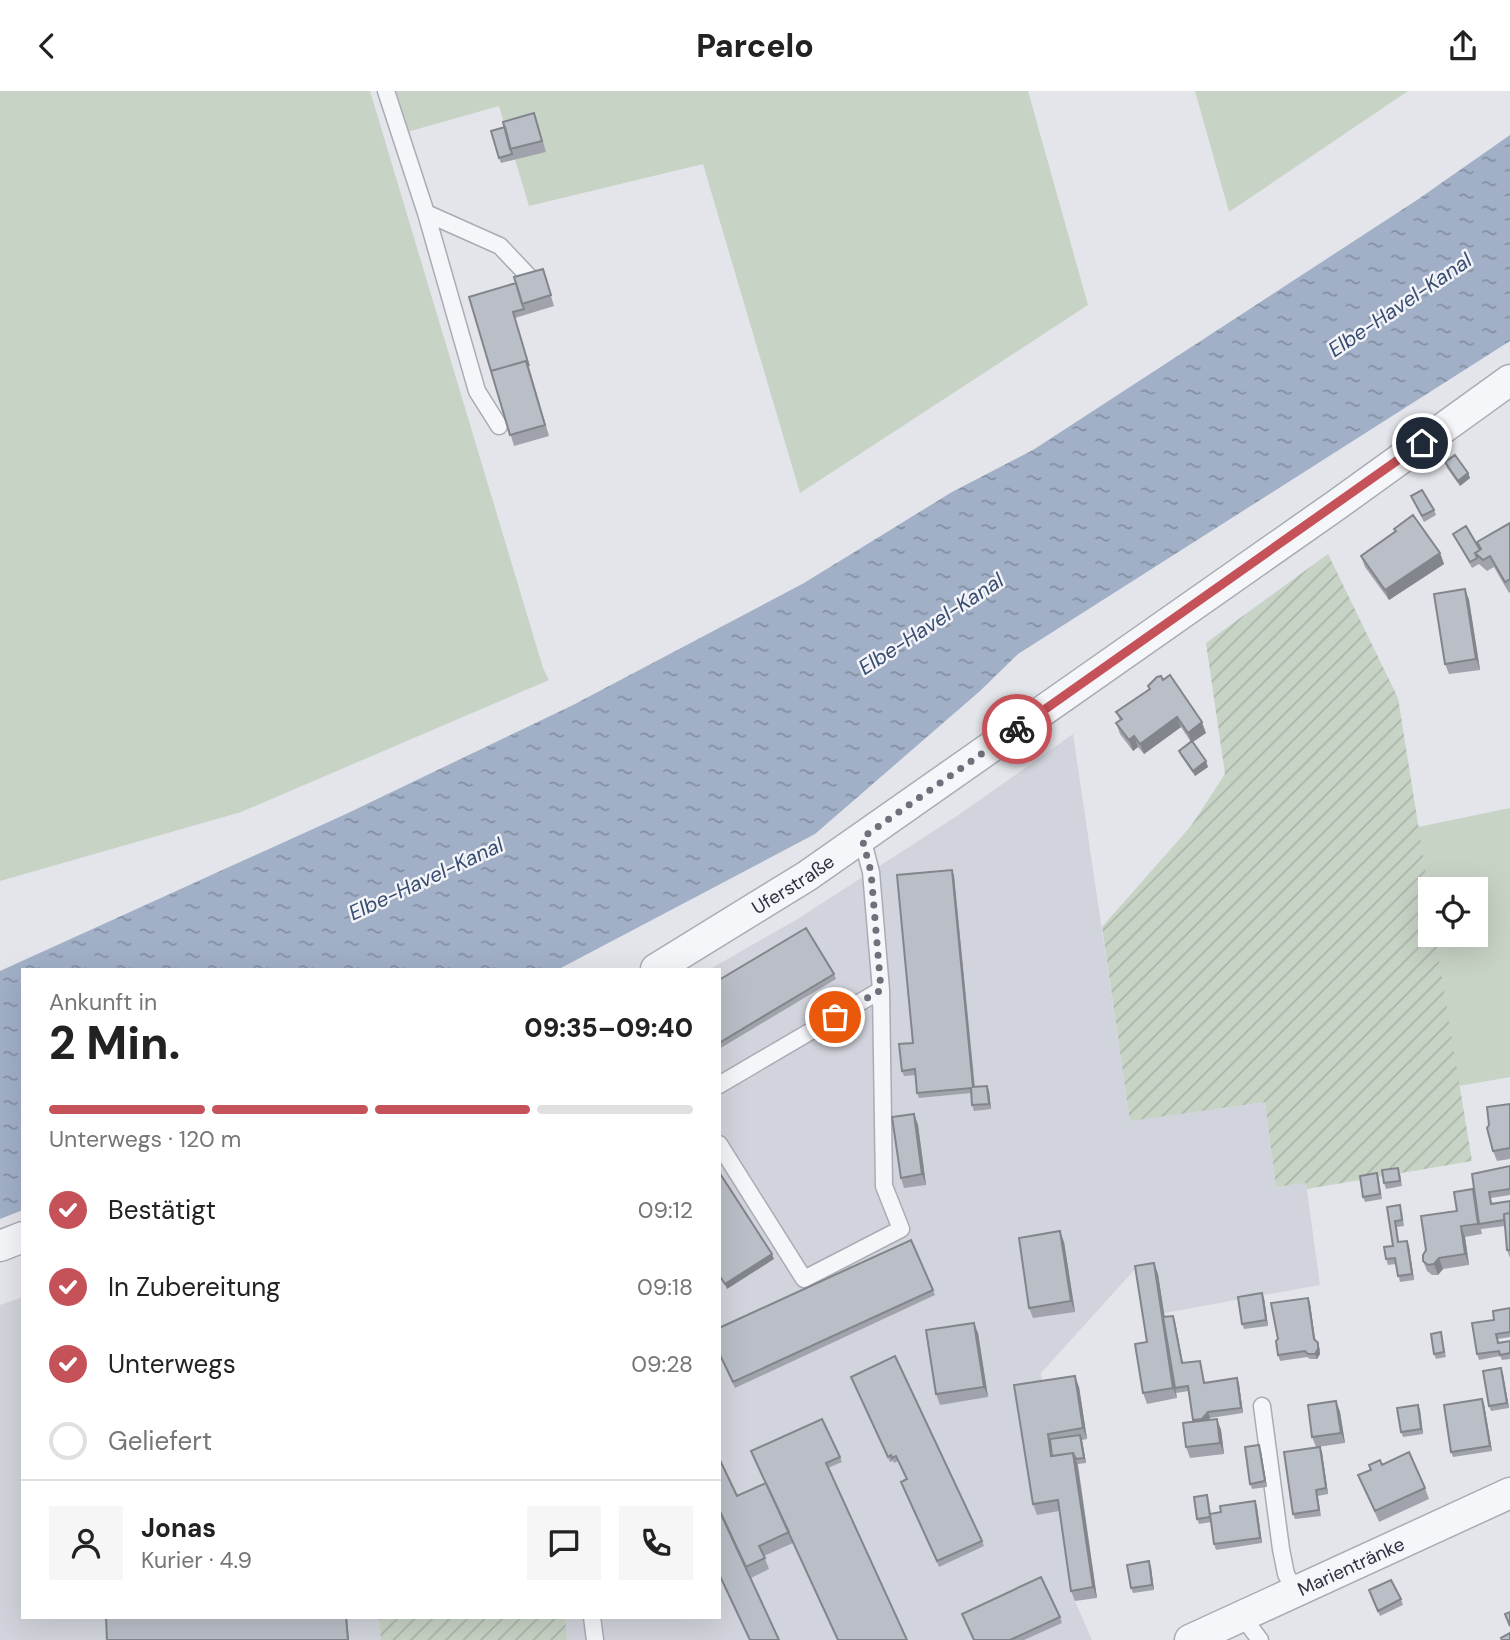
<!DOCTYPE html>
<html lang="de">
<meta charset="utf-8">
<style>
body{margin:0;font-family:"DM Sans",sans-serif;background:#f6f6f6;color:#222;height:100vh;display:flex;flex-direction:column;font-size:26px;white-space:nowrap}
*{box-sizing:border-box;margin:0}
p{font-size:23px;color:#767676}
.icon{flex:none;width:38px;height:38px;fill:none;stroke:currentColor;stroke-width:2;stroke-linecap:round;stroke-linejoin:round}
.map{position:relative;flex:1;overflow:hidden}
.panel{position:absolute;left:21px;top:877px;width:700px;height:651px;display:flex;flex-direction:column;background:#fff;border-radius:0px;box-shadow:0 7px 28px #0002}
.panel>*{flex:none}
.buttons{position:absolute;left:1418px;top:786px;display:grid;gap:14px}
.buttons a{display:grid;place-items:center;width:70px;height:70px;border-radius:0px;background:#fff;box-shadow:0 7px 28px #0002;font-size:35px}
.pin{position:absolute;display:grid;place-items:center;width:60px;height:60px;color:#fff;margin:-30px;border:4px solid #fff;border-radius:50%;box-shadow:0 2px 7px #0007}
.courier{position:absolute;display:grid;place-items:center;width:70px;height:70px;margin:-35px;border:5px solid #c65259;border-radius:50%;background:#fff;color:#222;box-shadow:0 2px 9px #0007}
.head em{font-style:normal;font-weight:800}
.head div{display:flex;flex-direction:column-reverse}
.head{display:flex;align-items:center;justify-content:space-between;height:119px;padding:0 28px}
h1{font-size:46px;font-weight:800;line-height:52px}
.bar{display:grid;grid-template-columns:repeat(4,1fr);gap:10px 7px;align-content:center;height:84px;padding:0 28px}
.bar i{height:9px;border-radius:5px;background:#e0e0e0}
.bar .current{background:#c65259}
.bar p{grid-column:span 4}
.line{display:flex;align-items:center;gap:18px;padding:0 28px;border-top:2px solid #e0e0e0}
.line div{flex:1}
.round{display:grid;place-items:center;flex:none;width:74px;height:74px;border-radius:0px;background:#f6f6f6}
ol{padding:0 28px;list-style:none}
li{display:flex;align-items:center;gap:21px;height:77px}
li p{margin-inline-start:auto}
li .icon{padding:7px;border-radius:50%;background:#c65259;color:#fff;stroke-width:4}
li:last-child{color:#767676}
li i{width:38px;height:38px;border:4px solid #e0e0e0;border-radius:50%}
header{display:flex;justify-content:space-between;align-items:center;height:91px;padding:0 28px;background:#fff;font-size:32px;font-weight:800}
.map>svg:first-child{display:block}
</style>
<header><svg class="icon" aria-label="back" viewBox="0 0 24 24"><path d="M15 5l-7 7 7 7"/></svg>Parcelo<svg class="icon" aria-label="share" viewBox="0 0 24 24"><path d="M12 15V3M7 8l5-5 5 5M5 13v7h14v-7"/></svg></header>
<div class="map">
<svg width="1510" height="1549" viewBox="0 0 1510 1549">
<defs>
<pattern id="garden-furrows" width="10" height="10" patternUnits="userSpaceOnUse" patternTransform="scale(1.75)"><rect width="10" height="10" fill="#c7d3c5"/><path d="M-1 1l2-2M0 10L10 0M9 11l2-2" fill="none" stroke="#abb6aa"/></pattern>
<pattern id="water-ripples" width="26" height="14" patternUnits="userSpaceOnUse" patternTransform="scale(1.75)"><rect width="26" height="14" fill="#a1b0c7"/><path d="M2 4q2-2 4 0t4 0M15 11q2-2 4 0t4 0" fill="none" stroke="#8390a3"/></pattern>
</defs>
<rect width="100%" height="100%" fill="#e3e5ea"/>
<path fill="#d1d4dc" d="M1073,643L1130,1029L1265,1011L1276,1096L1306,1092L1320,1194L1164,1222L1137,1176L1041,1282L1075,1510L1092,1549H567L565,1526H719V878H710L796,829L957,725Z
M23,1206V1526H379L381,1549H0V1214Z"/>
<path fill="#c7d3c5" d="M0,0H370L543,577L549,589L241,721L0,790Z
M396,0H1028L1088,214L800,402L703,73L529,115L499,15L407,41Z
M1195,0H1408L1229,121Z
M1510,717V986L1459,995L1435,844H1475V798H1430V808L1418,736Z"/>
<path fill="url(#garden-furrows)" d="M1328,463L1398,607L1430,808V844H1435L1472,1070L1307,1098L1306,1092L1276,1096L1265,1011L1130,1030L1102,836L1191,735L1225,683L1206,552Z
M379,1526H565L567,1549H381Z"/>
<path fill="url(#water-ripples)" d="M1510,44V250L1018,563L980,600L815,743L559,878H23V1119L0,1128V880L346,723L573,614L804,492L952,401L1033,359L1417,109Z"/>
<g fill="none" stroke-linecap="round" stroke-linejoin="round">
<g stroke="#a8acb4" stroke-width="19">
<path id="lane" d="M386,0L426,122L477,300L499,335
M426,122L500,155L534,191
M719,994L881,899
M719,1053L804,1188L901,1138L884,1095L881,899L871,781L862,747
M1262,1315L1281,1458L1286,1483L1295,1500
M1242,1525L1260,1549
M592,1526L595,1549"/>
</g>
<g stroke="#a8acb4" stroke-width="33">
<g id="street">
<path id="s1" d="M656,878L807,785L1335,415L1510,289"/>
<path d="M0,1155L23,1146"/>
<path id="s2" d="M1190,1549L1510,1402"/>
</g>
</g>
<use href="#lane" stroke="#f5f6f9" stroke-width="16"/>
<use href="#street" stroke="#f5f6f9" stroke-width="30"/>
</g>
<path fill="#a0a3ab" d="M538,33L546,61L501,72L499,67Z
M543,178L554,215L515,227L549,345L514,355L469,206L516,192Z
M1445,371L1468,382L1470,387L1460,395L1447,377Z
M1411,405L1434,419L1436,424L1424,431Z
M1510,432V501L1509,502L1494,476L1487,480L1479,473L1472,477L1453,443L1478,456Z
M1394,438L1440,462L1444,473L1389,509L1365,476L1361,465L1395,441Z
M1465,498L1469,509L1480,579L1449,583L1445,573Z
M1148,595L1206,642L1193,651L1208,676L1195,685L1181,665L1179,660L1191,651L1181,636L1144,663L1138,656L1133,660L1120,643L1116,632L1120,629L1116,621L1149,598Z
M952,779L954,785L975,996L989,1000L991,1018L974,1020L972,1014L971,1002L919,1007L917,1002L916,984L904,985L902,980L913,952Z
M834,883L836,888L719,958V889Z
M1510,1013V1068L1497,1070L1493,1060Z
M914,1023L918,1034L926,1094L904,1097L901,1087Z
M1510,1075V1104L1491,1107L1492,1112L1510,1110V1167L1507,1159L1505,1135L1481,1138L1482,1143L1465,1146L1469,1174L1443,1178L1438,1184H1432L1427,1180L1423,1170L1457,1120L1475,1103Z
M1377,1082L1379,1088L1382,1108L1365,1111L1363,1106Z
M1400,1082L1402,1095L1386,1098L1384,1092Z
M1387,1116L1402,1120L1404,1135L1397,1136L1399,1151L1409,1155L1414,1189L1400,1191L1396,1173L1388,1174L1386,1168L1393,1155Z
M1064,1151L1075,1221L1033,1227L1029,1217Z
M1154,1172L1158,1183L1164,1226L1173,1225L1183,1272L1200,1270L1205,1292L1237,1287L1239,1293L1243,1322L1210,1327L1208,1329L1217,1328L1221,1339L1224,1363L1190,1367L1186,1356L1194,1331L1189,1300L1176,1302L1177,1307L1147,1313L1143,1302Z
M933,1199L935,1204L735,1297L719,1263Z
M1264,1207L1268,1235L1244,1238L1242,1233Z
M1308,1207L1310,1212L1315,1250L1320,1257V1263L1317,1268H1310L1307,1266L1280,1270L1278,1264Z
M1510,1217V1246L1498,1248L1499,1252L1510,1250V1268L1502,1269L1500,1265L1479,1269L1477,1263Z
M1441,1241L1446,1266L1436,1268L1434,1263Z
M978,1242L988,1306L940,1314L936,1303Z
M1503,1283L1509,1317L1491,1320L1489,1315Z
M853,1291L982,1450L984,1455L939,1476L903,1397L907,1388L898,1370L894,1372L893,1370L890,1371Z
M1014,1294L1079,1296L1087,1348L1082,1349L1086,1372L1078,1373L1097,1507L1075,1510L1071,1500L1059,1420L1037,1424L1033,1413Z
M1482,1308L1484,1313L1492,1360L1453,1366L1451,1361Z
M1336,1310L1340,1321L1345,1352L1317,1356H1320L1322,1361L1328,1403L1318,1405L1321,1425L1295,1428L1293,1423L1316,1356L1312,1346Z
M1418,1314L1420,1319L1423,1343L1403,1346L1401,1341Z
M1261,1360L1267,1396L1252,1398L1250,1393Z
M840,1366L842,1371L828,1377L793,1452L764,1465L769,1478L751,1487L749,1549L737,1405Z
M1382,1374L1425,1397L1429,1408L1379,1431L1358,1384Z
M1207,1404L1209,1410L1211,1423L1221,1421L1255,1410L1257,1416L1262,1452L1216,1459L1214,1453L1211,1431L1199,1433L1197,1428Z
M1149,1470L1151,1476L1154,1499L1133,1502L1131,1497Z
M1371,1505L1401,1508L1403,1514L1380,1525Z
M1060,1526L1062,1532L1024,1549H974Z"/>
<path fill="#82858b" d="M1468,382L1470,387L1460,395L1458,390Z
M1440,462L1444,473L1389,509L1385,499Z
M1465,498L1469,509L1480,579L1476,568Z
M1177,626L1181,636L1144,663L1140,653Z
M1202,631L1206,642L1191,652L1188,642Z
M1134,645L1138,656L1133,660L1129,649Z
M1206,670L1208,676L1195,685L1193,680Z
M952,779L954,785L975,1002L973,996Z
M987,995L989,1000L991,1018L989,1013Z
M914,1023L918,1034L926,1094L922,1083Z
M1461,1135L1465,1146L1469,1174L1465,1163Z
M1060,1140L1064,1151L1075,1221L1071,1210Z
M1407,1150L1409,1155L1414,1189L1412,1183Z
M772,1163L774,1168L727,1198L725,1193Z
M1439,1167L1443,1178L1438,1184L1434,1173Z
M1154,1172L1158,1183L1176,1297H1175L1177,1307L1173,1297Z
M1262,1202L1264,1207L1268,1235L1266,1229Z
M1308,1207L1310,1212L1316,1254L1314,1248Z
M1173,1225L1175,1230L1184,1278L1182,1272Z
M974,1232L978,1242L988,1306L984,1296Z
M1318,1252L1320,1263L1317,1268L1315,1263Z
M1501,1277L1503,1283L1509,1317L1507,1312Z
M1075,1285L1079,1296L1087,1348L1083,1337Z
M1237,1287L1239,1293L1243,1322L1241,1317Z
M1482,1308L1484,1313L1492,1360L1490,1355Z
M1336,1310L1340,1321L1345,1352L1341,1342Z
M1418,1314L1420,1319L1423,1343L1421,1338Z
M1208,1321L1210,1327L1204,1333L1202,1328Z
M1217,1328L1221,1339L1224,1363L1220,1352Z
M1080,1344L1082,1349L1086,1372L1084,1367Z
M1259,1354L1261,1360L1267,1396L1265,1390Z
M1320,1356L1322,1361L1328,1403L1326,1397Z
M1073,1362L1077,1372L1097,1507L1093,1496Z
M1255,1410L1257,1416L1262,1452L1260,1447Z
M1149,1470L1151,1476L1154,1499L1152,1494Z
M346,1526H347L349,1549H348Z"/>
<path fill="#babec7" stroke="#82858b" stroke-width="2" d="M534,22L542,50L510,58L503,31Z
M505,36L512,63L499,67L491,40Z
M543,178L551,204L522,213L514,186Z
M516,192L524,218L513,221L529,275L526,270L491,280L469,206Z
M526,270L545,334L510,344L491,280Z
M1455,364L1468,382L1458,390L1445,371Z
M1422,399L1434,419L1422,425L1411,405Z
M1413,424L1440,462L1385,499L1361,465L1396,440L1394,438Z
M1510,432V488L1505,491L1490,465L1483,469L1475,462L1481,458L1477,451Z
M1466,435L1480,459L1475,462L1477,467L1470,471L1453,443Z
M1465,498L1476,568L1445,573L1434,503Z
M1170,584L1202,631L1188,642L1177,626L1140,653L1134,645L1129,649L1116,632L1122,628L1116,621L1150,598L1148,595L1157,586L1161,585L1163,589Z
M1192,650L1206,670L1193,680L1179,660Z
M952,779L973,996L987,995L989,1013L972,1014L971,997L917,1002L915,978L902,980L899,953L913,952L897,784Z
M806,837L834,883L719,952V889Z
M1510,1013V1057L1493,1060L1487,1037L1489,1034L1487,1016Z
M914,1023L922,1083L901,1087L892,1026Z
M1510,1075V1098L1489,1101L1491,1113L1510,1110V1122L1504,1123V1129L1479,1133L1472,1083Z
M1398,1077L1400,1090L1384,1092L1382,1079Z
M719,1081L772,1163L725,1193L719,1184Z
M1377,1082L1380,1103L1363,1106L1360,1085Z
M1473,1098L1478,1133L1461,1135L1465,1163L1439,1167L1434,1173L1428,1174L1423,1170V1164L1426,1159L1421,1125L1457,1120L1454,1101Z
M1400,1114L1402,1129L1395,1130L1398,1151L1407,1150L1412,1183L1398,1185L1395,1167L1386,1168L1384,1156L1393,1155L1387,1116Z
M1510,1122V1159H1507L1504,1123Z
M1060,1140L1071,1210L1029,1217L1019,1147Z
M911,1149L933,1199L733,1291L719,1262V1237Z
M1154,1172L1173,1297L1143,1302L1135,1253L1147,1251L1135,1175Z
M1262,1202L1266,1229L1242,1233L1238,1206Z
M1308,1207L1314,1248L1318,1252V1258L1315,1263H1308L1305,1260L1278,1264L1276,1250L1278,1248L1271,1212Z
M1510,1217V1241L1496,1243L1498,1252L1510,1250V1262L1500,1264L1499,1260L1477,1263L1472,1232L1494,1229L1493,1220Z
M1173,1225L1182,1272L1200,1270L1204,1292L1237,1287L1241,1317L1208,1321L1202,1328L1193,1329L1188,1295L1175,1297L1163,1226Z
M974,1232L984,1296L936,1303L926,1239Z
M1441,1241L1444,1261L1434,1263L1431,1243Z
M895,1265L982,1450L937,1470L901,1391L907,1388L896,1365L892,1367L891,1364L888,1366L851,1286Z
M1501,1277L1507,1312L1489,1315L1483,1280Z
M1075,1285L1083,1337L1048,1343L1051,1365L1073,1362L1093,1496L1071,1500L1058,1409L1033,1413L1014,1294Z
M1482,1308L1490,1355L1451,1361L1444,1314Z
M1336,1310L1341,1342L1312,1346L1308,1314Z
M1418,1314L1421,1338L1401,1341L1397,1317Z
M822,1328L840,1366L826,1372L907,1549H838L751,1360Z
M1217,1328L1220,1352L1186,1356L1183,1332Z
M1080,1344L1084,1367L1076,1368L1073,1362L1052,1365L1050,1348Z
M1259,1354L1265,1390L1250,1393L1245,1356Z
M1320,1356L1326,1397L1316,1399L1319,1419L1293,1423L1284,1361Z
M1409,1361L1425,1397L1375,1420L1358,1384L1371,1379L1369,1374L1380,1369L1382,1374Z
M719,1367L737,1405L766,1392L789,1441L759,1455L765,1467L746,1476L719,1418Z
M1207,1404L1210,1426L1197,1428L1194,1406Z
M1255,1410L1260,1447L1214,1453L1210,1423L1221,1421L1220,1415Z
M719,1419L779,1549H750L719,1483Z
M1149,1470L1152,1494L1131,1497L1127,1474Z
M1041,1486L1060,1526L1010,1549H974L962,1523Z
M1391,1489L1401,1508L1378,1520L1369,1499Z
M1510,1521V1535L1505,1523Z
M106,1526H346L348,1549H107Z
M1510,1542V1549H1502L1501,1547Z"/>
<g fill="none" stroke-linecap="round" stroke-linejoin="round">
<path stroke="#6c717c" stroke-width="7" stroke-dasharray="0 12.6" d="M835,926L881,899L871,781L862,747L1017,638"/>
<path stroke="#c65259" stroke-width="9" d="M1017,638L1422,352"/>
</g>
<g text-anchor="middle" stroke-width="5" stroke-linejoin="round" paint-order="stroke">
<g font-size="19" fill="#2c3241" stroke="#f3f4f7">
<text dy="7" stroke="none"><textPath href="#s1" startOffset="161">Uferstraße</textPath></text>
<text dy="7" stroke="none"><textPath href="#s2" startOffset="177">Marientränke</textPath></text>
</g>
<g font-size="21" font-style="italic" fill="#394d72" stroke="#f3f4f7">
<text transform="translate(1400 214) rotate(-34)" y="7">Elbe-Havel-Kanal</text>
<text transform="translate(931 533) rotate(-33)" y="7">Elbe-Havel-Kanal</text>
<text transform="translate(426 788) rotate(-25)" y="7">Elbe-Havel-Kanal</text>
</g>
</g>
</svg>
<div class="buttons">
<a><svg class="icon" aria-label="locate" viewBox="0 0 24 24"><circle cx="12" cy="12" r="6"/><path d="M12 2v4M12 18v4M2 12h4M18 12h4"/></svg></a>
</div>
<div class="pin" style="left:835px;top:926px;background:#ea580c"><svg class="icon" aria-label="bag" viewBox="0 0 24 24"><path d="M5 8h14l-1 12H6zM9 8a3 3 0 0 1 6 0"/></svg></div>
<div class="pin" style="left:1422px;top:352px;background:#1f2937"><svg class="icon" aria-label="home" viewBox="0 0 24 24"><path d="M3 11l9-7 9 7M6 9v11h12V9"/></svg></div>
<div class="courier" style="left:1017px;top:638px"><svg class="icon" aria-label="bike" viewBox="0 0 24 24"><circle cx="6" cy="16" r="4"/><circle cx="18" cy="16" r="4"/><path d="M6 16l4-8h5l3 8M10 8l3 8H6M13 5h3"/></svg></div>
<section class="panel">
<div class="head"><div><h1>2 Min.</h1><p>Ankunft in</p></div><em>09:35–09:40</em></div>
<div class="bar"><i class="current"></i><i class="current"></i><i class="current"></i><i></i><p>Unterwegs · 120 m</p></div>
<ol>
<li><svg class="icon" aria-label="check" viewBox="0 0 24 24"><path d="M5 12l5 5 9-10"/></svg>Bestätigt<p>09:12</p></li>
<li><svg class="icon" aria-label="check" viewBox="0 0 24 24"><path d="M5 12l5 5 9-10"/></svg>In Zubereitung<p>09:18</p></li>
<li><svg class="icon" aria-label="check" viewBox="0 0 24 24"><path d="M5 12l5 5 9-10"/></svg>Unterwegs<p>09:28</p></li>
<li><i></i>Geliefert</li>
</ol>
<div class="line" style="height:126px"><a class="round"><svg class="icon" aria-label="person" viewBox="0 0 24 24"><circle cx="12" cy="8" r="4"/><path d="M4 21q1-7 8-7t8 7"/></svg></a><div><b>Jonas</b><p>Kurier · 4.9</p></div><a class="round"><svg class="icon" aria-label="chat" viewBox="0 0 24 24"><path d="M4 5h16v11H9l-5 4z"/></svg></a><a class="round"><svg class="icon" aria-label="phone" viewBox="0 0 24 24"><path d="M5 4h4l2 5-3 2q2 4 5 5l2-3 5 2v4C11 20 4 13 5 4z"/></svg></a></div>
</section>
</div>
